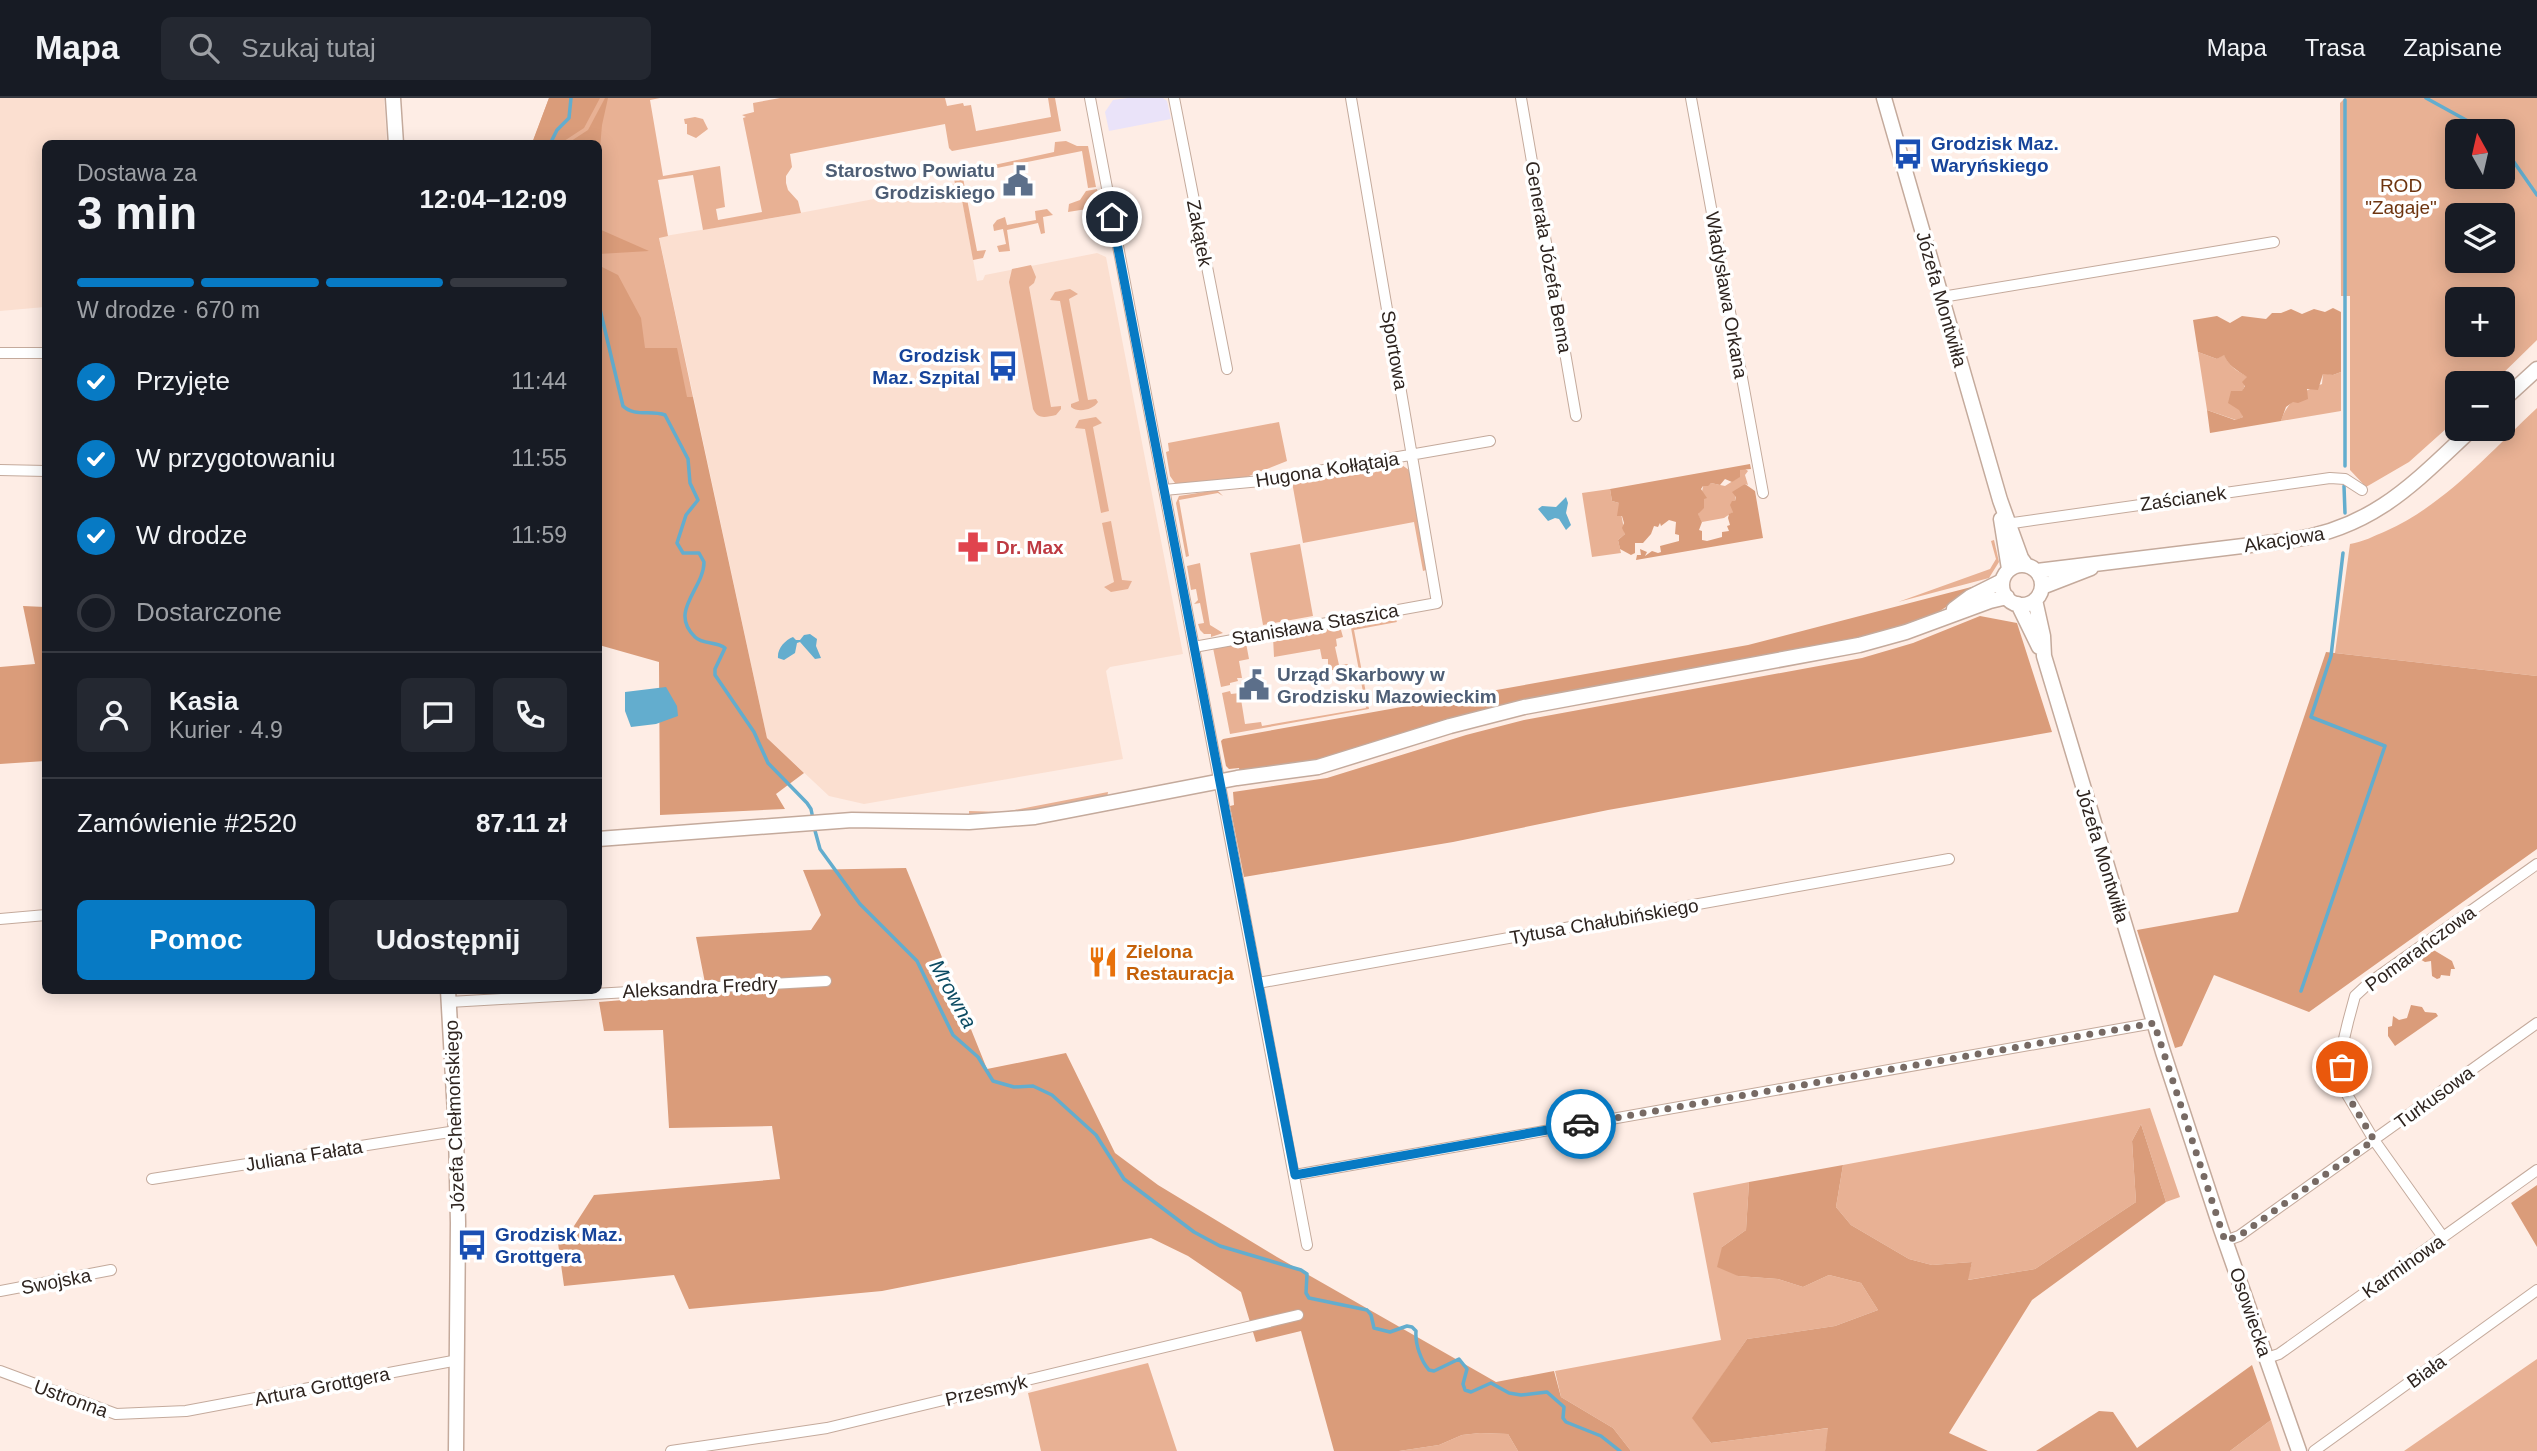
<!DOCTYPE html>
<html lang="pl">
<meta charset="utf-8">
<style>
body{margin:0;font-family:Helvetica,sans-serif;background:#242831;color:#f1f3f6;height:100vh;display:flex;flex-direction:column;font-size:26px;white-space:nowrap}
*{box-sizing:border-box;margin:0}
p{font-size:23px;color:#9ea1a6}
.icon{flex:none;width:38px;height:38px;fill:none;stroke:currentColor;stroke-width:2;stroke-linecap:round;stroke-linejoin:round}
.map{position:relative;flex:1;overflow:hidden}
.panel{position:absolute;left:42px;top:42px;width:560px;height:854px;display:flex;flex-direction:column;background:#171b24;border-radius:10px;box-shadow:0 4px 18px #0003}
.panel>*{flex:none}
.needle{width:46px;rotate:352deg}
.tools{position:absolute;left:2445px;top:21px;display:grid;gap:14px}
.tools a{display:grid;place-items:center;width:70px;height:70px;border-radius:10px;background:#171b24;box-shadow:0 4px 18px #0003;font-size:35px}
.pin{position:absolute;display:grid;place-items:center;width:60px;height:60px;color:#fff;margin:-30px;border:4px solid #fff;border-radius:50%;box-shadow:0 2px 7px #0007}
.courier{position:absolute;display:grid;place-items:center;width:70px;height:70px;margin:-35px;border:5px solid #077ac4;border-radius:50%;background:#fff;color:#222;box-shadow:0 2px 9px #0007}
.summary em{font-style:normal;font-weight:600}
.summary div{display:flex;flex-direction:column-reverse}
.summary{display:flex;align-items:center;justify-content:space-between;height:119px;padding:0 35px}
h1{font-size:46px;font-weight:600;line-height:52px}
.bar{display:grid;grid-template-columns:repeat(4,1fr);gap:10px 7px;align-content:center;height:84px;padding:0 35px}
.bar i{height:9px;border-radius:5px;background:#363941}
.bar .active{background:#077ac4}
.bar p{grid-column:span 4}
.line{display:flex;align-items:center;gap:18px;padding:0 35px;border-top:2px solid #363941}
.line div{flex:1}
.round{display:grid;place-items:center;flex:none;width:74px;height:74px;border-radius:10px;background:#242831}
ol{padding:0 35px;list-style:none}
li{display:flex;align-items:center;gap:21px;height:77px}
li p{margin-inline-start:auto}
li .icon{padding:7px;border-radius:50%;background:#077ac4;color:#fff;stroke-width:4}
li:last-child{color:#9ea1a6}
li i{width:38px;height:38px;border:4px solid #363941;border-radius:50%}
.cta{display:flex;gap:14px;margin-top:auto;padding:14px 35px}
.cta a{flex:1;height:80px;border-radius:10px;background:#077ac4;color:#fff;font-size:28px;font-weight:600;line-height:80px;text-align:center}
.cta a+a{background:#242831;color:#f1f3f6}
header{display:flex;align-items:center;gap:42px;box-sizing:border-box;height:98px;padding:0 35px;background:#171b24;border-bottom:2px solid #363941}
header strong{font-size:33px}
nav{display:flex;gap:38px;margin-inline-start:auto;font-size:24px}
.search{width:490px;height:63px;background:#242831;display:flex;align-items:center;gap:18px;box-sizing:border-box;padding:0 24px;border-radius:10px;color:#9ea1a6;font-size:26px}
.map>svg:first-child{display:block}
</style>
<header>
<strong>Mapa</strong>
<div class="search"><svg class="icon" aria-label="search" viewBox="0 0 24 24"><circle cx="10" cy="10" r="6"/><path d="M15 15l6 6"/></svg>Szukaj tutaj</div>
<nav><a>Mapa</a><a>Trasa</a><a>Zapisane</a></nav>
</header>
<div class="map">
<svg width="2537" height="1353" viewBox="0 0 2537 1353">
<rect width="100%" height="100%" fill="#feede5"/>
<path fill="#eae3f9" d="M1128,0H1163L1167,3L1171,21L1109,33L1105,14L1113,2Z"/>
<path fill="#fbdfd0" d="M0,0H384L387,45L46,46L45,209L0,213Z
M959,85L977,183L983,182L985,177L1097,155L1106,159L1183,556L1110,569L1106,573L1123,661L864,706L829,698L767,640L659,139L773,120Z"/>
<path fill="#e8b194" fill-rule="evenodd" d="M549,0H660L650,2L663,78L720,68L725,109L716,111L718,122L762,114L743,20L746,19L742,17L754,14L753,5L780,0H945L947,8L963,5L964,8L971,7L976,33L1051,19L1048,0H1055L1061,33L952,53L949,50L945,26L790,56L792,69L786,78V85L788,92L798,103L801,115L703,132L693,77L658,82L668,138L659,140L693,299L643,301L599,220L598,46H532Z
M2345,0H2537V242L2493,285H2457V321L2409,364L2366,389L2350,372V198H2341L2340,5ZM2457,33H2502V79H2457ZM2457,117H2502V163H2457ZM2457,201H2502V247H2457Z
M695,19L703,21L708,31L696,40L687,36V26H685L684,21Z
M1066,43L1077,48H1088L1096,89L1088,90L1082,53L977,74L976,71L1054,54L1055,44Z
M953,75L963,80L977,153L986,152L983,160L973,162L959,86H955Z
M1097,91L1103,127L1098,134L1093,110L1068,114L1069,106L1080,102L1086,93Z
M1047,111L1053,117L1043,119L1045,135L1041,136L1038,125L1007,132L1010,153L999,154L997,148L1006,146L1003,131L994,133L993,127L997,122L1005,119L1007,127L1036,122L1035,113Z
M1031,167L1036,179L1034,185L1029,189L1051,309L1061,308V311L1056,317C1046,319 1038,322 1033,311L1009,184L1012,171Z
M1070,191L1078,196L1069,201L1088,302L1096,301L1098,304C1093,312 1078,315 1071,309V306L1079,303L1060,203L1050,202L1055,194Z
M2198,254L2217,261L2224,256C2228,268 2237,273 2248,279C2243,293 2236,305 2243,319L2236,322L2207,312Z
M2341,274V313L2281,323C2286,304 2304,292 2322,286L2323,275L2333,277Z
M2537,310V578L2335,555L2350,446C2363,444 2374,438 2386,433C2446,406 2490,354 2537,310Z
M1096,319L1102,325L1093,329L1109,413L1101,415L1085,331L1075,330L1079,322Z
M1279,324L1287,363L1244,380L1177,388L1170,378L1166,354L1169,353L1168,345Z
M1399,365L1409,372L1426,472L1423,473L1414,424L1303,445L1292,384L1336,376L1340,379L1361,376L1364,371Z
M1744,370L1748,373L1745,377L1748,387L1745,386L1736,397L1733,414L1724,420L1702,424L1698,417L1703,388L1711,385L1725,388L1739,379V372Z
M1610,391L1612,403L1619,405L1625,436L1618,442L1621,455L1592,459L1582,395Z
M1217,392L1223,398L1218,395L1179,402L1189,458L1186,459L1176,405L1179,398Z
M1111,423L1122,482L1132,483L1128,491L1111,494L1104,489L1114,484L1102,425Z
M1994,442L1999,464L1989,480L1898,504L1990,471L1996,461L1991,443Z
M1300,446L1313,518L1263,527L1250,455Z
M1200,465L1210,527L1223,535L1211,539V536H1204L1200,532L1198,526L1204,525L1200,505L1194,506L1198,502L1196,491L1191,492L1187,468Z
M1393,516L1397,524L1354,532L1369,611L1230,636L1222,595L1230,593L1231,596L1240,595L1245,626L1261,624L1262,628L1366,610L1351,530L1355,523Z
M1334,528L1341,532L1343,539L1336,541L1337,548L1335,549L1339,567L1348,566L1345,573L1339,574L1338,571L1328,573V561H1322L1320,551L1274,559L1273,539Z
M1244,544L1246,545L1249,561L1239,563L1242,580H1237L1238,583L1230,585V587L1221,589L1213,550Z
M1108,694L1107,700L1029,714L970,718L969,716V713L1004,714Z
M2150,1010L2180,1099L2166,1104L2141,1026L2132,1043L2136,1104L2035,1171L1967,1182L1972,1164L1932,1167L1909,1161L1851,1127L1836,1109L1843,1067Z
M1749,1084L1746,1132L1722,1149L1738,1178L1778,1181L1803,1189L1829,1177L1861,1185L1878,1212L1835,1228L1747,1241L1693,1320L1711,1345L1829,1330L1825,1353H1631L1613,1330L1561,1299L1555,1273L1721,1242L1693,1095Z
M2537,1261V1353H2404Z
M1148,1265L1177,1353H1041L1028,1295Z
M2271,1322L2281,1353H2230Z
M1480,1335L1508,1336L1518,1353H1399L1439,1347L1462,1337Z"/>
<path fill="#da9c7a" d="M549,0H600L584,30L561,45H532Z
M605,0H608L602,27L599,62L598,46L568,45L588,32Z
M599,131L649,153L599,156Z
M598,167L618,177L641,220L645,250H677L687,299H693L767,640L804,675L776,696L785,711L660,717L659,564L599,547Z
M2333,210L2341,214V274L2333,277L2323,276L2318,292L2307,291L2308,301L2298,305L2293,304L2286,309L2281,323L2210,335L2207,312L2235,322L2243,319L2239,312L2228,305L2231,293H2242L2245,288L2242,284L2247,279C2237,272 2228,268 2224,257L2217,261L2198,254L2193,222L2217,218L2230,225L2242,218L2266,221L2272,215H2281L2291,211L2302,216L2314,211L2325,214Z
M1750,366L1751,371L1740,372V379L1732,384L1725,381L1720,387L1711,385L1708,388H1703L1701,391L1707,400L1704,401V410L1698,416L1702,424L1699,432L1702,433V442L1707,443L1722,439V434L1729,433L1727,428L1730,427L1728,420L1729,416L1733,414L1730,407L1732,403H1735L1736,399L1732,394L1745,386L1755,393L1763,440L1636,462L1637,457H1641L1640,451L1647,454L1645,458L1652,453L1658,455L1661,454L1660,448L1679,443V437L1675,436L1676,424L1669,422L1661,428L1660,425L1658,429L1654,428L1651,436L1643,445H1635V455L1631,457L1620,451L1618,442L1625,436L1622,430L1624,425L1622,418H1617L1619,405L1612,403L1610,391Z
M1979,487L1937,515L1865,540L1543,598L1471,615L1315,663L1240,674L1239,670L1229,671L1226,668L1221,643L1223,641L1748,547Z
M23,508L45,509V663L0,666V569L35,566Z
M1980,518L2017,525L2052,634L1608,712L1453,744L1244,779L1230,708L1234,707L1233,694L1327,680L1466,637L1524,622L1862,560L1913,545Z
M2326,554L2537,578V751L2309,914L2214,877L2182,948L2175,950L2137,832L2238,814Z
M906,770L987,971L1066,955L1115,1055L1158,1087L1277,1159L1496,1284L1554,1273L1561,1299L1613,1330L1631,1353H1518L1508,1336L1480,1335L1462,1337L1439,1347L1399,1353H1334L1301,1233L1256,1244L1241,1194L1188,1158L1151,1140L882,1193L689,1211L674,1177L564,1188L558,1145L578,1143L574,1128L594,1097L780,1081L772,1028L669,1030L663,932L604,933L599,904L707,895L696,839L811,832L821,817L803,772Z
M2432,851L2452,863L2455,871H2451L2450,878L2441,877L2440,880L2437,881L2432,878L2431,863L2425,864L2418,860L2421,852Z
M2411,907L2422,909L2425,914L2436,915L2438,918L2395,948L2388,938V929L2392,928L2393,918L2399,922L2407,920Z
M2141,1026L2166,1104L2032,1202L1949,1335L1988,1353H1825L1828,1330L1711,1345L1692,1320L1747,1241L1835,1228L1878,1212L1861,1185L1829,1177L1803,1189L1778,1181L1738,1178L1717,1169L1722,1149L1746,1132L1749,1084L1843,1067L1836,1109L1851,1127L1909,1161L1932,1167L1972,1164L1968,1182L2035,1171L2136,1104L2132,1043Z
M2537,1087V1149L2511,1105Z
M2252,1267L2271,1322L2230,1353H2036L2099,1313L2113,1314L2137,1350Z"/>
<path fill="#63adce" d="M1566,399L1568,405L1566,415L1571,427L1566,432L1559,421L1555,420L1548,423L1538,411L1542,408L1556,409Z
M810,536L817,541L816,548L821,560L815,561L800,544L797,545L795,555L784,562L778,560C777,551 785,542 793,539L796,542H800L804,537Z
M666,589L677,608L678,618L656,626L631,629L625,613V594Z"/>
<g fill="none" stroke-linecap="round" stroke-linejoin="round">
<path stroke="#63adce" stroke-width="3.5" d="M2426,0L2486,33
M2345,2V368
M550,46L557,32L569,20L571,0
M2502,47L2537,97
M598,203L623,308C634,319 651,312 665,317L688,361L690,385L698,402L686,417L677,445L683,455H699L704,464C704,491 668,513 695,539C703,547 717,543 725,550L715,571V577L754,634L768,665L807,705L811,711L813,721
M2344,388L2345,415
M814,729L820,751L860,806L917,863L953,937L978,959L993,983L1014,989L1033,988L1052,997L1096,1037L1124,1081L1194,1134L1220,1148L1301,1172L1307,1176L1306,1195L1309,1200L1367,1212L1371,1217L1374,1230L1390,1234L1407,1228L1412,1229L1416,1233C1415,1246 1421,1263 1429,1272L1434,1273L1459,1261L1467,1271L1463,1286L1465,1292L1471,1294L1491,1285L1509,1295L1521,1297L1547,1294L1564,1309L1563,1320L1566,1324L1601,1338L1620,1353
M2301,893L2385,648L2311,619L2331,558L2343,455"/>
<g stroke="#c4aa9c" stroke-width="12">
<path id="street" d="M1090,0L1307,1147
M1174,0L1227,271
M1521,0L1576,318
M1691,0L1763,395
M1942,199L2274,144
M0,255H46
M0,372L46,373
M1164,392L1261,383L1490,343
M2006,426L2330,380L2345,381L2362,392
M1194,549L1437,505L1351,0
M0,821L46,817
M1258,885L1949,761
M449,904L826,883
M1295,1077L2154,925
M152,1081L456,1033
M2443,1139L2374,1042L2342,988L2343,945L2348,924L2355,898L2369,885L2537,766
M2225,1143L2239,1138L2537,925
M0,1193L111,1172
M2267,1260L2279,1256L2537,1072
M0,1273L116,1316L186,1313L458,1262
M671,1353L827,1330L1298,1217
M2314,1353L2537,1192"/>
</g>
<g stroke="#c4aa9c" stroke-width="17">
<path id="secondary" d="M393,0L396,46
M1884,0L2000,402L2021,460L2026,467
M2502,303L2537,271
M2001,421L2009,471
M2002 487a20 20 0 1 1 40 0a20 20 0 1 1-40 0Z
M2037,473L2292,442C2375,429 2414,385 2472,331
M2042,489L2091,470
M2035,502L2043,538L2044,558L2163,954L2221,1131L2299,1353
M2018,506L2039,549
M1954,511L1970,499L2002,483
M598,741L852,722L969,724L1035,719L1237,680L1318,669L1450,628L1524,609L1859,547L1906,534L1990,503L2007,499
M448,892L456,1033L458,1125L456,1353"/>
</g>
<use href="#street" stroke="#fff" stroke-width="10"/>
<use href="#secondary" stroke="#fff" stroke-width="14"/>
</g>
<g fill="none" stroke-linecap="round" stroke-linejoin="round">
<path stroke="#776a64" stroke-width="7" stroke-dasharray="0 12.6" d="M1581,1026L2154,925L2225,1143L2239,1138L2374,1042L2342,988V969"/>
<path stroke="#077ac4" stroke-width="9" d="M1112,119L1295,1077L1581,1026"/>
</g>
<defs>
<g id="bus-bare" transform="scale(2.415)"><path d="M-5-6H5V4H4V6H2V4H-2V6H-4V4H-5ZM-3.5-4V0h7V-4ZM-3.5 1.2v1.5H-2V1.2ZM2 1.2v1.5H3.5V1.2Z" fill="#1a4fb4" stroke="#fff" stroke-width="2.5" paint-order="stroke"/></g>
<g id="civic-bare" transform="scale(2.415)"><path d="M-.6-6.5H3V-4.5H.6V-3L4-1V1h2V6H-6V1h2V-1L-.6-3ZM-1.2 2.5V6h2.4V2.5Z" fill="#5c6f8a" stroke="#fff" stroke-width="2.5" paint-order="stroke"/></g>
<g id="pharmacy-bare" transform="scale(2.415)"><path d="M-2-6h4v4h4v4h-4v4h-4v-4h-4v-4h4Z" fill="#e0444e" stroke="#fff" stroke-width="2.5" paint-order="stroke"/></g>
<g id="restaurant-bare" transform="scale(2.415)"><path d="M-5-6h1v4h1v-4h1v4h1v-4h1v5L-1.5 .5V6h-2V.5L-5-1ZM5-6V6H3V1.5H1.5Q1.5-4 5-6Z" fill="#e8710a" stroke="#fff" stroke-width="2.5" paint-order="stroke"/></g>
</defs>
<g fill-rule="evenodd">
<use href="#bus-bare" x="1908" y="56"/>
<use href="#civic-bare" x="1018" y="83"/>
<use href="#bus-bare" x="1003" y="268"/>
<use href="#pharmacy-bare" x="973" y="449"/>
<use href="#civic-bare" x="1254" y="587"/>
<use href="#restaurant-bare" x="1103" y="864"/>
<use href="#bus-bare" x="472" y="1147"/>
</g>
<g text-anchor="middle" stroke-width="7" stroke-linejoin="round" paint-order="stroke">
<g font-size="19" font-weight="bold" fill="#164399" stroke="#fff" text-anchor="start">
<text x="1931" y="52">Grodzisk Maz.<tspan x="1931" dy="22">Waryńskiego</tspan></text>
<text x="980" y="264" text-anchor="end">Grodzisk<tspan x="980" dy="22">Maz. Szpital</tspan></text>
<text x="495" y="1143">Grodzisk Maz.<tspan x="495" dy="22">Grottgera</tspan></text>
</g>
<g font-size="19" font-weight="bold" fill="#4e5e75" stroke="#fff" text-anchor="end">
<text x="995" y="79">Starostwo Powiatu<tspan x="995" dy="22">Grodziskiego</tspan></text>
<text x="1277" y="583" text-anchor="start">Urząd Skarbowy w<tspan x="1277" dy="22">Grodzisku Mazowieckim</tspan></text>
</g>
<g font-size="19" fill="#6e3510" stroke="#fff">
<text x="2401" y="94">ROD<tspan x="2401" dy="22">"Zagaje"</tspan></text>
</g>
<g font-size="19" fill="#2e241f" stroke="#fff">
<text transform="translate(1200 135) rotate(79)" y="7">Zakątek</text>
<text transform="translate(1549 159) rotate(80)" y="7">Generała Józefa Bema</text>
<text transform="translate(1727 197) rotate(80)" y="7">Władysława Orkana</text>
<text transform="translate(1942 201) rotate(74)" y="7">Józefa Montwiłła</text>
<text transform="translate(1395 252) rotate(80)" y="7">Sportowa</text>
<text transform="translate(1327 371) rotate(-9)" y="7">Hugona Kołłątaja</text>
<text transform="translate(2183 400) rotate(-8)" y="7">Zaścianek</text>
<text transform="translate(2284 441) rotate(-9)" y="7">Akacjowa</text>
<text transform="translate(1315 526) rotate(-10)" y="7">Stanisława Staszica</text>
<text transform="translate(2103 757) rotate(73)" y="7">Józefa Montwiłła</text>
<text transform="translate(1604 823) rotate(-10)" y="7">Tytusa Chałubińskiego</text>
<text transform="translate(2420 850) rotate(-36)" y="7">Pomarańczowa</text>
<text transform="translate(700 889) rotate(-3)" y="7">Aleksandra Fredry</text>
<text transform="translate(2434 999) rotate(-36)" y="7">Turkusowa</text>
<text transform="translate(454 1018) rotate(-92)" y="7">Józefa Chełmońskiego</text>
<text transform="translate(304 1057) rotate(-9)" y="7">Juliana Fałata</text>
<text transform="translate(2403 1168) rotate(-35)" y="7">Karminowa</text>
<text transform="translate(56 1183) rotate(-11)" y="7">Swojska</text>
<text transform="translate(2251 1214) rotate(71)" y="7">Osowiecka</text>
<text transform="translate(2426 1273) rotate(-36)" y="7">Biała</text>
<text transform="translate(322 1288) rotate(-11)" y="7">Artura Grottgera</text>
<text transform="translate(986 1292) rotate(-13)" y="7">Przesmyk</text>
<text transform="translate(71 1300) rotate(20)" y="7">Ustronna</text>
</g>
<g font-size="19" font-weight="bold" fill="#be3a42" stroke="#fff" text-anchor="start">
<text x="996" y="456">Dr. Max</text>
</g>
<g font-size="19" font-weight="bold" fill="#c56008" stroke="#fff" text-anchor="start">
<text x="1126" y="860">Zielona<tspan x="1126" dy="22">Restauracja</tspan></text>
</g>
<g font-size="21" font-style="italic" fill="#0d4c63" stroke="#fff">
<text transform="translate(953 896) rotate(61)" y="7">Mrowna</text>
</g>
</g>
</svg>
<div class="tools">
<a><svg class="needle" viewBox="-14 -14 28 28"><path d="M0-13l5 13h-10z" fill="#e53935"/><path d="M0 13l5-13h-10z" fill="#9ea1a6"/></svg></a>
<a><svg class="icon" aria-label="layers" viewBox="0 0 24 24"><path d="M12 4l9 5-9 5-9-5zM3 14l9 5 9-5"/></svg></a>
<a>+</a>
<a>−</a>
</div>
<div class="pin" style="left:2342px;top:969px;background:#ea580c"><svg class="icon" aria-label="bag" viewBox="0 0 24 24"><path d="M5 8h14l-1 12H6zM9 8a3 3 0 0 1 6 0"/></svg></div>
<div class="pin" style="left:1112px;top:119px;background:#1f2937"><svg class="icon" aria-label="home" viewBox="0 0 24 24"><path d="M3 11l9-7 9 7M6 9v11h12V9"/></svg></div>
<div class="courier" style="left:1581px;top:1026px"><svg class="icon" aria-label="car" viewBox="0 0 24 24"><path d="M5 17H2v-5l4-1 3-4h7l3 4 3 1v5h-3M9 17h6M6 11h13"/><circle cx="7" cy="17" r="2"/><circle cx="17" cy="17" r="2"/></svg></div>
<section class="panel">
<div class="summary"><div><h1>3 min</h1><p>Dostawa za</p></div><em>12:04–12:09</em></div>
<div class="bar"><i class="active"></i><i class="active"></i><i class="active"></i><i></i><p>W drodze · 670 m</p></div>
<ol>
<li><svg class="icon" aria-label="check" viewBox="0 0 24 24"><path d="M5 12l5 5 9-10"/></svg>Przyjęte<p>11:44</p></li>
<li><svg class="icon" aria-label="check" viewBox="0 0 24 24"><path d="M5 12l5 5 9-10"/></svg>W przygotowaniu<p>11:55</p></li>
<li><svg class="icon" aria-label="check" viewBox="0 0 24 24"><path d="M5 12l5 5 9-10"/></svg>W drodze<p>11:59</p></li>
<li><i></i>Dostarczone</li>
</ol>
<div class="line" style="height:126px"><a class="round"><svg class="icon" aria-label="person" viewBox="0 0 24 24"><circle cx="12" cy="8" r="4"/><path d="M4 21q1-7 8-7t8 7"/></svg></a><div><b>Kasia</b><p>Kurier · 4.9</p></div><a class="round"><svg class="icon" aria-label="chat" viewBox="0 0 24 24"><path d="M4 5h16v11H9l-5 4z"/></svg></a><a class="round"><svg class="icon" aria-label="phone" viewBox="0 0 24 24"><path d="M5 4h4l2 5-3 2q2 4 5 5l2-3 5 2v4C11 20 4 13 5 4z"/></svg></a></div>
<div class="line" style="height:91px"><div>Zamówienie #2520</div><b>87.11 zł</b></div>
<div class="cta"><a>Pomoc</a><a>Udostępnij</a></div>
</section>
</div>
